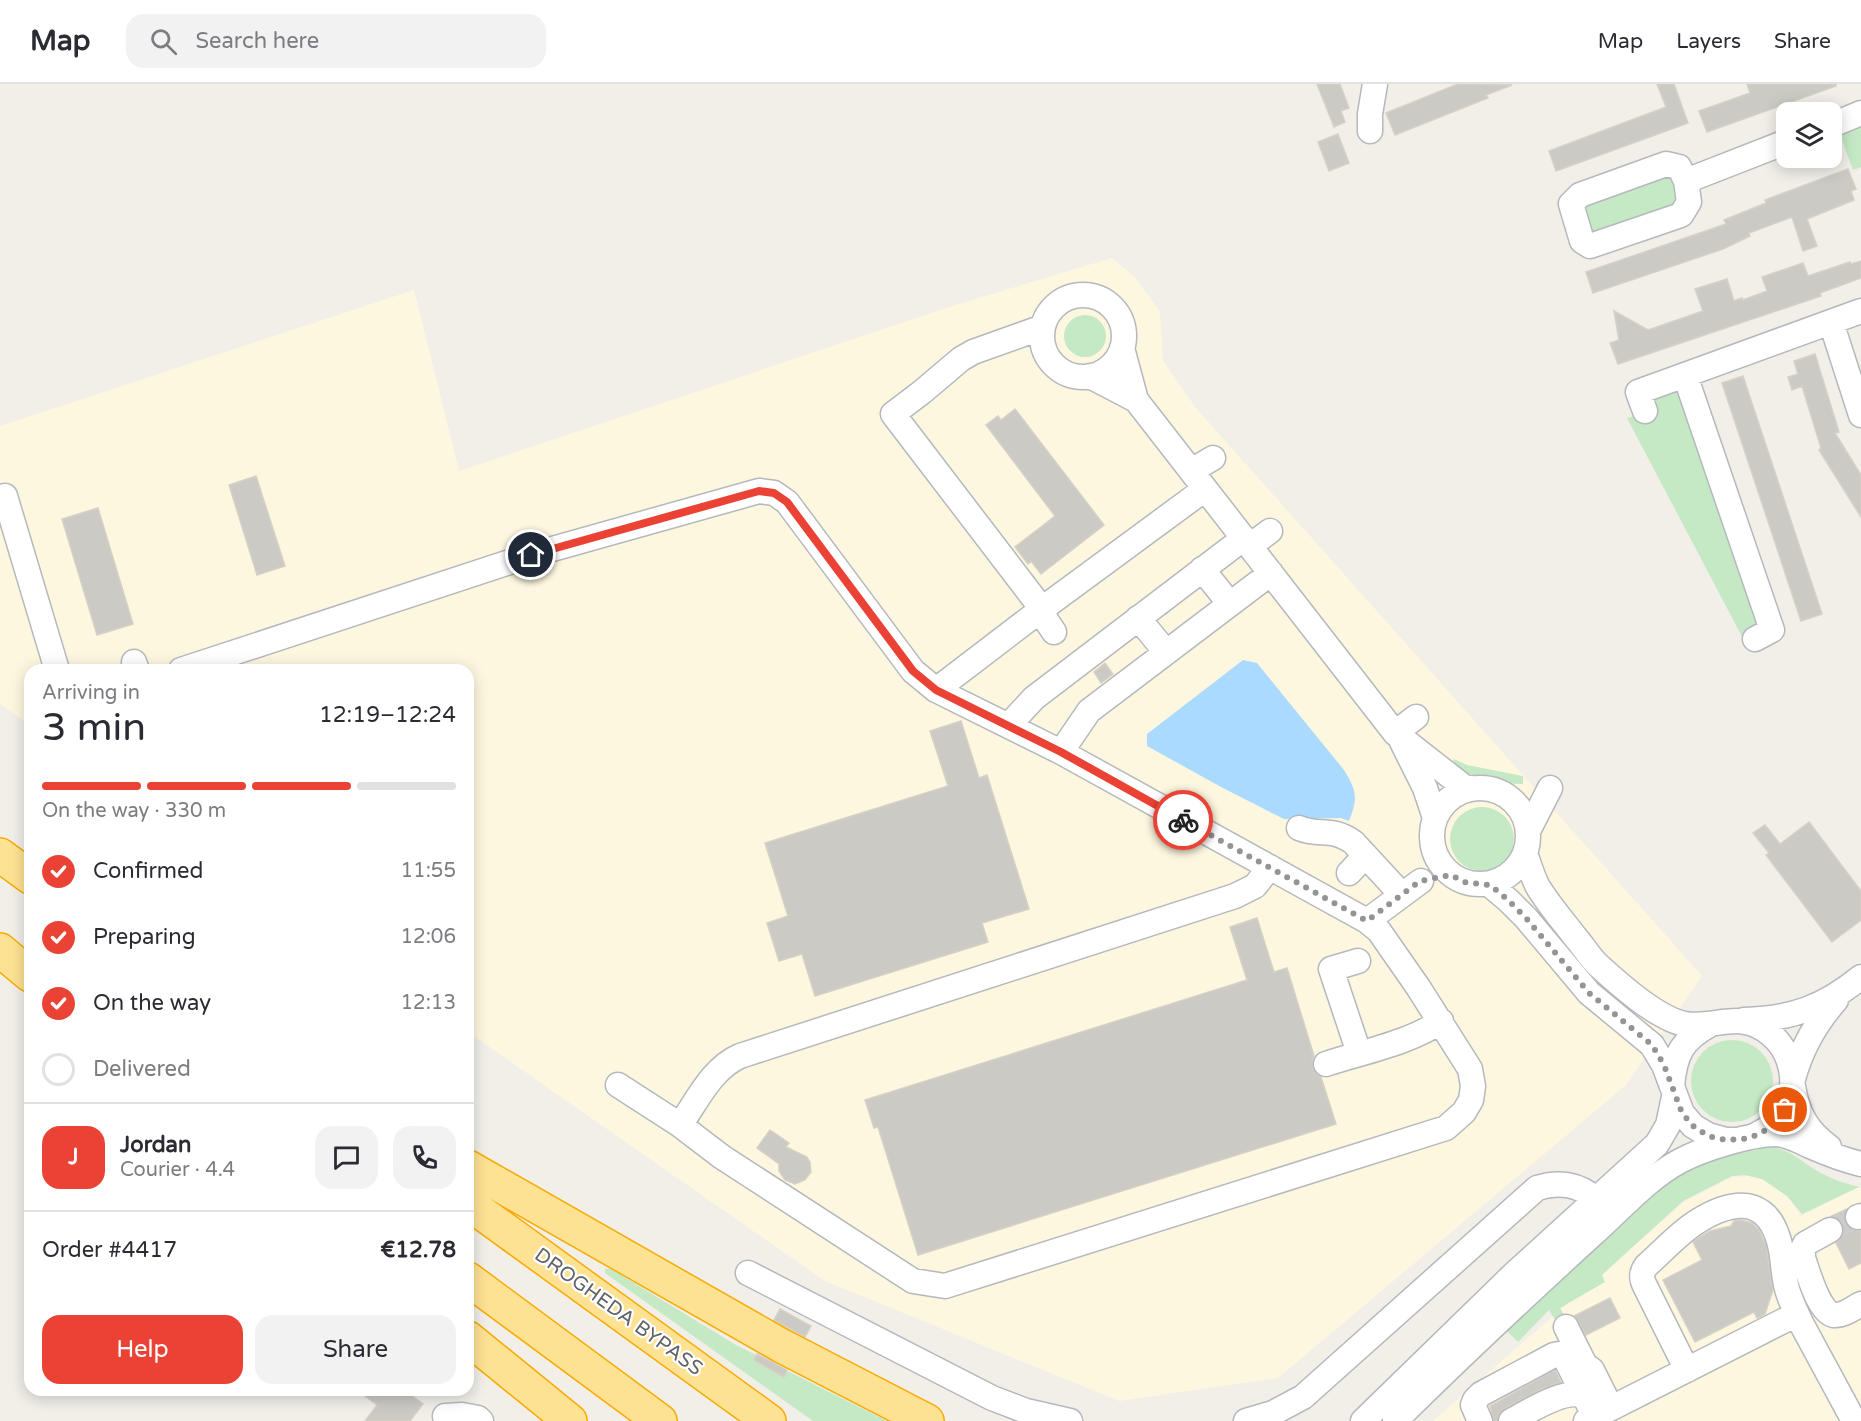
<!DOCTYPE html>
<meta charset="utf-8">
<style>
body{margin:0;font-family:"Varela Round",sans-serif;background:#f2f2f3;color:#2b2b33;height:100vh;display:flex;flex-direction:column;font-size:22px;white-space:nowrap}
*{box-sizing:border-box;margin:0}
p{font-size:20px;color:#7c7c81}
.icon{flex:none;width:33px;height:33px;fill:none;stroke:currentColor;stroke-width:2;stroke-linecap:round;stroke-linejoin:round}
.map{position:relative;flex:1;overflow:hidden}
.drawer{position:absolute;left:24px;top:580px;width:450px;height:732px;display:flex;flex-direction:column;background:#fff;border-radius:18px;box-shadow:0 3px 15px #0003}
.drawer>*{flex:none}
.buttons{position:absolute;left:1776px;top:18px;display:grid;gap:12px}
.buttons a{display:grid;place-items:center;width:66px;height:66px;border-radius:12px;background:#fff;box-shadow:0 3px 15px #0003;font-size:30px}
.pin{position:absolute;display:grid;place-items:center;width:51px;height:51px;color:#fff;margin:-26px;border:3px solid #fff;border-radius:50%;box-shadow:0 2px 6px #0007}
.courier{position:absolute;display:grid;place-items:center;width:60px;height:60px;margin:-30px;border:4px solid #ea4335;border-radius:50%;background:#fff;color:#222;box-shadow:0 2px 8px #0007}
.head em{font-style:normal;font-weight:600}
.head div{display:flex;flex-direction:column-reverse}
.head{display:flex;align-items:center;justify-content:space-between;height:102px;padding:0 18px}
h1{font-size:39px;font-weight:600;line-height:45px}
.bar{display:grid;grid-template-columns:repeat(4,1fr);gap:9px 6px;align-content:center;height:72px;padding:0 18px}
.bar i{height:8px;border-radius:4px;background:#e1e1e2}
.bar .active{background:#ea4335}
.bar p{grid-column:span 4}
.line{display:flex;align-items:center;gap:15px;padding:0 18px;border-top:2px solid #e1e1e2}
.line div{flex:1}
.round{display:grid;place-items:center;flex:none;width:63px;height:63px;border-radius:18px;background:#f2f2f3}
ol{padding:0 18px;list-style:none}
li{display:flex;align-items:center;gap:18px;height:66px}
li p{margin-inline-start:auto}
li .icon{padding:6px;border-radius:50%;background:#ea4335;color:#fff;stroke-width:4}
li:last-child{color:#7c7c81}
li i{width:33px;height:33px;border:3px solid #e1e1e2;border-radius:50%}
.button{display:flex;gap:12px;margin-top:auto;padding:12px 18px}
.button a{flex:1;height:69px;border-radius:18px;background:#ea4335;color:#fff;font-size:24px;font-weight:600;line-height:69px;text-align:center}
.button a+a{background:#f2f2f3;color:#2b2b33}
header{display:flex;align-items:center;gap:36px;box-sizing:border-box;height:84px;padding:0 30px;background:#fff;border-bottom:2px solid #e1e1e2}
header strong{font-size:28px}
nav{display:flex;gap:33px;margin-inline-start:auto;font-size:21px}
.search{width:420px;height:54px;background:#f2f2f3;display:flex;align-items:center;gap:15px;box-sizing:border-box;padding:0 21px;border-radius:18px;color:#7c7c81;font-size:22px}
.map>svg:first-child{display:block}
</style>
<header>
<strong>Map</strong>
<div class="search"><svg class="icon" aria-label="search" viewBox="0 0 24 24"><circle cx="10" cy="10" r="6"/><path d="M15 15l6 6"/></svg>Search here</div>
<nav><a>Map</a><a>Layers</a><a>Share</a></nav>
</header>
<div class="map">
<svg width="1861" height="1337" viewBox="0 0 1861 1337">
<rect width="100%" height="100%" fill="#f1efe8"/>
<path fill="#fef7e0" d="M1112,174L1136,194L1160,228L1163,277L1195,323L1702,892L1626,1001L1278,1294L1119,1317L825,1197L468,948V586H30V641L0,620V342L414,206L459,387L949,223Z
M1753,1092L1771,1099L1790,1115L1801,1132L1858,1103L1861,1105V1337H1433L1684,1118L1732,1093Z"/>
<path fill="#c5e8c5" d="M1861,43V83L1853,86L1840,51Z
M1672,90L1680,119L1674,128L1586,151L1582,116Z
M1064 252a21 21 0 1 1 42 0a21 21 0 1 1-42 0Z
M1676,303L1685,307L1762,538L1748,564L1627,334L1655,327L1652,317L1655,309Z
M1454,675L1467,681L1523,692V700C1503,700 1470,692 1452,683Z
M1450 755a32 32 0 1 1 64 0a32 32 0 1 1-64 0Z
M1691 997a41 41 0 1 1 82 0a41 41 0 1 1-82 0Z
M1778,1059L1777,1064C1792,1068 1801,1077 1814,1085C1828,1094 1843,1099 1859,1103L1802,1130L1787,1112L1762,1095L1745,1091L1732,1092L1683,1117L1602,1191L1605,1198L1560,1224L1566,1234L1557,1239L1549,1226L1518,1258L1506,1246L1666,1098L1689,1083L1726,1071L1757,1066L1764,1062Z
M605,1185H611L736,1261L887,1337H813L605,1189Z"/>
<path fill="#aadaff" d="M1243,576L1257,579L1344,686C1357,707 1358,714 1349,737L1341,734L1284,735L1221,703L1147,662V650Z"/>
<path fill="#cccac5" stroke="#d6d1c6" stroke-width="1.5" d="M1317,0H1340L1349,24L1341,27L1345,38L1334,43Z
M1458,0L1512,1L1486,11L1488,14L1395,51L1386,29Z
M1657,0H1674L1688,39L1556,87L1549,67L1666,23Z
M1747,0H1836V2L1707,48L1699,27L1750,9Z
M1338,50L1349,79L1329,87L1318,58Z
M1848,85L1856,105L1851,107L1854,116L1807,135L1817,162L1803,167L1792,133L1749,149L1750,152L1723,165L1593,209L1586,188L1726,140L1724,136L1766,119L1765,116Z
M1861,177V194L1820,209L1821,212L1618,280L1610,259L1619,256L1614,227L1648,246L1703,227L1695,205L1727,195L1734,217L1742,214L1743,216L1767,207L1762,193L1803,179L1808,192L1850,178L1851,180Z
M1815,270L1839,348L1835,349L1861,391V433L1819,366L1821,364L1802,302L1792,306L1788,293L1798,290L1794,277Z
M1743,292L1822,530L1801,537L1722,299Z
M1015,325L1104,441L1041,490L1031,477L1028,480L1015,463L1055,432L986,341L998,332L1001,336Z
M256,392L285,482L257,491L229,401Z
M98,424L133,540L97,551L62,435Z
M1105,579L1113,590L1101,599L1094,588Z
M961,637L979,694L987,691L1029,825L982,839L988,858L815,912L802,870L779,877L767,839L788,832L765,759L948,702L930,647Z
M1809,738L1861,807V836L1832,858L1766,771L1769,769L1753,749L1765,741L1780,760Z
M1257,834L1274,888L1287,884L1314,972L1312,977L1313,985L1316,990L1321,993L1336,1040L918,1171L878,1043L874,1044L865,1016L1247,896L1230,843Z
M770,1046L789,1059L786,1063L807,1073L810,1078L811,1088L805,1096L795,1100L785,1096L779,1087V1080L757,1064Z
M1847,1125L1844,1131V1137L1848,1143L1855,1147H1861V1179L1849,1185L1836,1159L1842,1153L1844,1146L1843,1140L1838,1134L1832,1132Z
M1741,1136L1752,1139L1759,1146L1766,1161L1773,1206L1765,1230L1757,1234L1754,1228L1695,1258L1663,1196L1702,1176L1693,1158L1697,1155L1710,1147L1731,1142L1734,1137Z
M1610,1214L1620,1234L1586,1251L1574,1232Z
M780,1225L811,1242L805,1253L774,1236Z
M757,1270L787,1286L784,1293L754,1276Z
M1555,1286L1561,1298L1541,1305L1504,1325L1499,1330L1497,1337H1494L1490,1322Z
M357,1306H404L423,1320L410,1337H365L377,1321Z"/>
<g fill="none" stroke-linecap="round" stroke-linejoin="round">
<path stroke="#ccccc8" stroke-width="24" stroke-dasharray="24 12" stroke-linecap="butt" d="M1830,1146L1858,1133"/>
<g stroke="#b5b8bc" stroke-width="27">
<path id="minor" d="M1832,41L1861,29
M1370,47V30L1375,0
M1666,80L1679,83L1686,97L1689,118L1681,131L1590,162L1582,157L1571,120L1580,111Z
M1686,97L1786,58
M1042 252a41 41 0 1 1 82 0a41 41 0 1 1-82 0Z
M1831,238L1861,331
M1043,243L973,268L961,275L922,308L893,330L1042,525L1046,536L1054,548
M1685,291L1772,546L1755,555
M1090,292L1136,316L1122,264
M1136,316L1395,649L1464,703L1472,705
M1645,327L1638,308L1861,227
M1191,387L1213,374
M5,412L57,586
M1250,462L1270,447
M1202,485L1230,520
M1138,534L1166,568
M134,578L137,586
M181,586L531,471L759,407L774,409L787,418L913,587L936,606L1061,668L1367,837L1379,847L1418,903L1470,985L1473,1002L1471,1016L1464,1028L1446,1044L945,1202L913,1197L722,1073L680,1041L618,1001
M936,606L1042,525L1205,405
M1009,641L1034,614L1244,454
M1395,649L1416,633
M1402,658L1425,704L1435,734
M1061,668L1089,627L1271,489
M1432 752a48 48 0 1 1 96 0a48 48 0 1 1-96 0Z
M1299,744C1320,753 1330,742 1353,758L1402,811
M1528,747L1550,704
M1525,769C1529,780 1532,792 1538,803C1549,821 1563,837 1576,854C1584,863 1590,874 1599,882C1620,901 1658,935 1685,940C1714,945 1737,927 1765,946C1795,966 1802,1010 1777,1037C1770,1044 1762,1048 1754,1052
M1349,789L1365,772
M1490,801L1508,816L1526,834L1589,909L1652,961L1664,981L1682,1029L1693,1042L1708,1051L1726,1056H1735
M1367,837L1421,797
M1358,877L1331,885L1359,969
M1744,936C1792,935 1824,923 1861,893
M1326,980C1362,968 1410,959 1441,937
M1793,995C1801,965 1815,940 1836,916
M1672,1002C1675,969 1682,956 1711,940
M1793,1002C1797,1029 1807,1047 1829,1063
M680,1041C697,1017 712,984 740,972L1235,812L1255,802L1270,783
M1858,1133L1861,1132
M1830,1146L1805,1160L1803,1164V1174C1808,1188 1819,1229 1834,1231C1843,1232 1853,1224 1861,1220
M748,1189L992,1314L1026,1327L1070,1337
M1566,1243L1585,1281L1592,1286L1611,1324
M1687,1286L1645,1202C1641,1194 1641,1189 1646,1182C1662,1168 1677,1151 1695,1139C1724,1120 1762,1108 1777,1151C1784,1168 1782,1187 1787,1205C1790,1216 1796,1228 1801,1239
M445,1332L462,1331L478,1334L481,1337
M1246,1337L1273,1329L1303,1313L1537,1104C1558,1097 1580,1100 1595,1115
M1363,1337L1513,1191L1657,1060L1668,1041L1674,1013
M1395,1337C1460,1273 1526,1211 1593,1150C1621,1125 1648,1094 1680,1077C1702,1065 1751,1050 1776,1050C1789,1050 1798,1057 1810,1062C1826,1069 1844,1076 1861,1080
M1480,1337L1473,1321L1475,1316L1481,1310L1554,1271L1559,1270L1564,1272L1595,1333
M1511,1337C1528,1328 1567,1302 1585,1313
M1586,1337L1791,1233L1801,1239L1854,1337"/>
</g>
<g stroke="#f9ab00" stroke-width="36">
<path id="highway" d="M0,771L30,793
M0,866L30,891
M468,1083L782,1262L927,1337
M468,1119L769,1337
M468,1195L660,1337
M468,1254L570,1337"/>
</g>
<use href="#minor" stroke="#fff" stroke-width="24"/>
<use href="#highway" stroke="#fde293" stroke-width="33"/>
</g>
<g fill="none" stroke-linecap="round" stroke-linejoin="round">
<path stroke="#929495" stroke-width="6" stroke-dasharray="0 10.8" d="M1183,736L1367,837L1420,797L1451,791L1464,798L1490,801L1508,816L1526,834L1589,909L1652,961L1664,981L1682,1029L1693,1042L1708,1052L1726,1056L1743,1055L1754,1052L1766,1046L1777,1037L1785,1026"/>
<path stroke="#ea4335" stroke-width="8" d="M531,471L759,407L774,409L787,418L913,587L936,606L1061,668L1183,736"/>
</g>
<g text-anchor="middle" stroke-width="4.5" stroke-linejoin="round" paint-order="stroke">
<g font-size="20" fill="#5f6368" stroke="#fff">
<text transform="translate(619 1227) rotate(36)" y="7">DROGHEDA BYPASS</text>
</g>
</g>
</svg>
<div class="buttons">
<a><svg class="icon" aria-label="layers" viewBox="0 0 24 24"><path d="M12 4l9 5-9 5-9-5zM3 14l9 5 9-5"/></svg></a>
</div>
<div class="pin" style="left:1785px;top:1026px;background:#ea580c"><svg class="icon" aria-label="bag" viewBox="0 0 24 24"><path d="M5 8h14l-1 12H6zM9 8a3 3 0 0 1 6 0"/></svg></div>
<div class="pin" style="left:531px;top:471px;background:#1f2937"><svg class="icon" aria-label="home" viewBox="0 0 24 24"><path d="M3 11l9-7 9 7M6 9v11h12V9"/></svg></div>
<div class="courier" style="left:1183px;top:736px"><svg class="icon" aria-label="bike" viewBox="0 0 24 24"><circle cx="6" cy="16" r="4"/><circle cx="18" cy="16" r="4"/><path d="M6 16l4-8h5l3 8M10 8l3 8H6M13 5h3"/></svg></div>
<section class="drawer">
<div class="head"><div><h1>3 min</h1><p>Arriving in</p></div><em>12:19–12:24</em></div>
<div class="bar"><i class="active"></i><i class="active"></i><i class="active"></i><i></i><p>On the way · 330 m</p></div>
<ol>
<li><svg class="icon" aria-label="check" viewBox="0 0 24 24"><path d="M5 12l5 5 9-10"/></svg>Confirmed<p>11:55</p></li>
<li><svg class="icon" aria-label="check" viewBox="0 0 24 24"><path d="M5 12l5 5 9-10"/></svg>Preparing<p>12:06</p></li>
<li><svg class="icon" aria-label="check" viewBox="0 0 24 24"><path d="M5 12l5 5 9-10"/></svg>On the way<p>12:13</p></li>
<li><i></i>Delivered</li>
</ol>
<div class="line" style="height:108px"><b class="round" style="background:#ea4335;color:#fff">J</b><div><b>Jordan</b><p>Courier · 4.4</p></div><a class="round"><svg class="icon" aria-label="chat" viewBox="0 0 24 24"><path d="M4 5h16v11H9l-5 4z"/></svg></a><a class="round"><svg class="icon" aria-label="phone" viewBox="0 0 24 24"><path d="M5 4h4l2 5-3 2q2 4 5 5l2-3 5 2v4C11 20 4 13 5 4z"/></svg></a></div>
<div class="line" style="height:78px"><div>Order #4417</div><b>€12.78</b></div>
<div class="button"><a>Help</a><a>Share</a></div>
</section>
</div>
